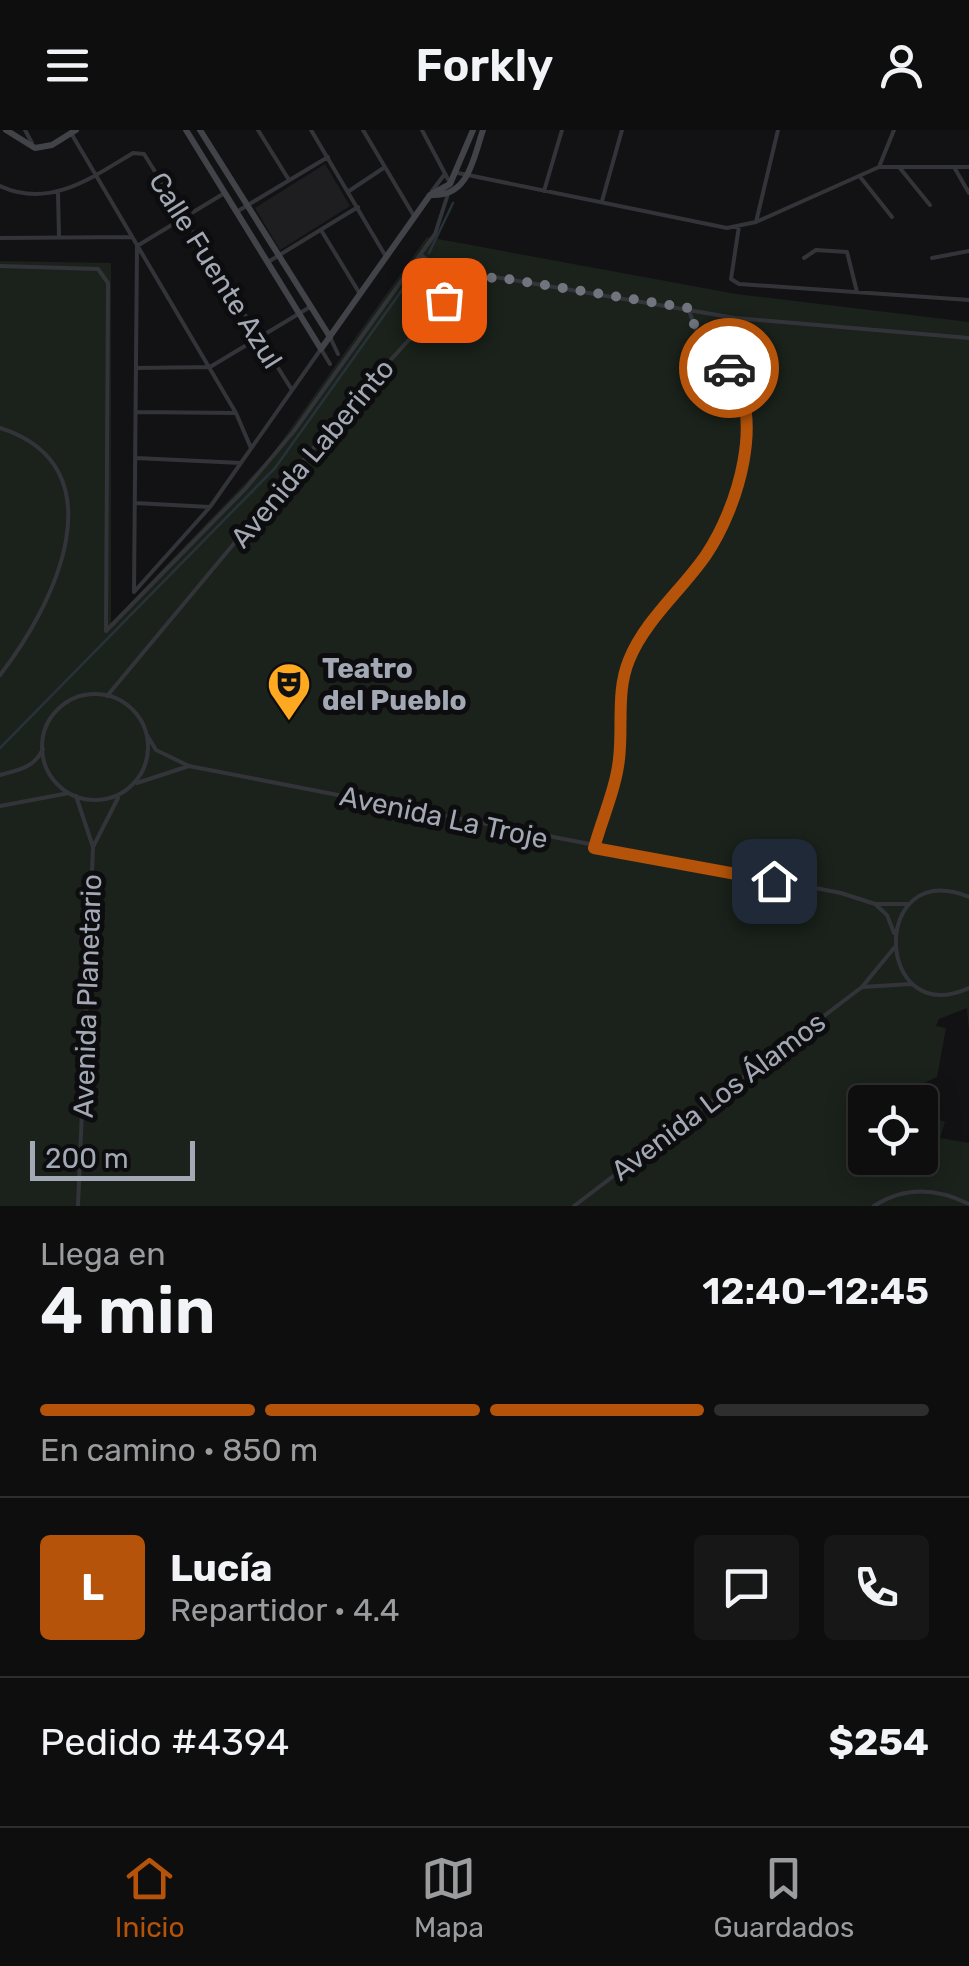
<!DOCTYPE html>
<html lang="es">
<meta charset="utf-8">
<style>
body{margin:0;font-family:Rubik,sans-serif;background:#171718;color:#f1f3f6;height:100vh;display:flex;flex-direction:column;font-size:38px;white-space:nowrap}
*{box-sizing:border-box;margin:0}
p{font-size:32px;color:#9b9c9e}
.icon{flex:none;width:55px;height:55px;fill:none;stroke:currentColor;stroke-width:2;stroke-linecap:round;stroke-linejoin:round}
.map{position:relative;height:1076px;overflow:hidden}
.panel{display:flex;flex-direction:column;background:#0e0e0f;flex:1}
.panel>*{flex:none}
.fabs{position:absolute;left:848px;top:955px;display:grid;gap:20px}
.fabs a{display:grid;place-items:center;width:90px;height:90px;border-radius:10px;background:#0e0e0f;box-shadow:0 5px 25px #0003,0 0 0 2px #2e2e2f;font-size:50px}
.scale{position:absolute;left:30px;bottom:25px;width:165px;box-sizing:border-box;padding-left:10px;border:5px solid #a2a9b5;border-top:0;font-size:28px;line-height:35px;white-space:nowrap;color:#a2a9b5;-webkit-text-stroke:8px #0d0d0f;paint-order:stroke}
.pin{position:absolute;display:grid;place-items:center;width:85px;height:85px;color:#fff;margin:-42px;border-radius:20px;box-shadow:0 5px 15px #0006}
.courier{position:absolute;display:grid;place-items:center;width:100px;height:100px;margin:-50px;border:8px solid #b45309;border-radius:50%;background:#fff;color:#222;box-shadow:0 2px 12px #0007}
.head em{font-style:normal;font-weight:600}
.head div{display:flex;flex-direction:column-reverse}
.head{display:flex;align-items:center;justify-content:space-between;height:170px;padding:0 40px}
h1{font-size:65px;font-weight:600;line-height:75px}
.bar{display:grid;grid-template-columns:repeat(4,1fr);gap:15px 10px;align-content:center;height:120px;padding:0 40px}
.bar i{height:12px;border-radius:8px;background:#2e2e2f}
.bar .selected{background:#b45309}
.bar p{grid-column:span 4}
.line{display:flex;align-items:center;gap:25px;padding:0 40px;border-top:2px solid #2e2e2f}
.line div{flex:1}
.round{display:grid;place-items:center;flex:none;width:105px;height:105px;border-radius:10px;background:#171718}
header{display:flex;justify-content:space-between;align-items:center;height:130px;padding:0 40px;background:#0e0e0f;font-size:45px;font-weight:600}
.menu{display:flex;justify-content:space-around;align-items:center;height:140px;border-top:2px solid #2e2e2f;background:#0e0e0f;font-size:28px;color:#9b9c9e}
.menu a{display:grid;justify-items:center;gap:5px}
.menu .selected{color:#b45309}
.map>svg:first-child{display:block}
</style>
<header><svg class="icon" aria-label="menu" viewBox="0 0 24 24"><path d="M4 6h16M4 12h16M4 18h16"/></svg>Forkly<svg class="icon" aria-label="person" viewBox="0 0 24 24"><circle cx="12" cy="8" r="4"/><path d="M4 21q1-7 8-7t8 7"/></svg></header>
<div class="map">
<svg width="969" height="1076" viewBox="0 0 969 1076">
<rect width="100%" height="100%" fill="#121214"/>
<path fill="#1e1e21" d="M325,34L350,76L280,120L255,78Z"/>
<path fill="#1a221b" d="M427,107L736,164L969,192V902L967,878L939,889L936,896L946,898L937,947L924,953V977L920,972H865V1028H920V1004L928,1005L920,1002V983L945,992L940,1008L969,1013V1076H0V131L111,133V493L271,326Z"/>
<g fill="none" stroke-linecap="round" stroke-linejoin="round">
<path stroke="#273238" stroke-width="2.5" d="M429,123L453,73
M0,618L275,338L422,132"/>
<path stroke="#333439" stroke-width="4" d="M25,0L32,13
M258,0L289,50
M311,0L385,125
M363,0L414,86
M422,0L450,53
M71,3L236,283L251,318
M879,37L894,0
M899,37L930,75
M954,37L969,63
M458,43L727,98L756,92L879,37H969
M861,48L892,87
M0,56C50,79 91,48 133,23L144,24L292,260
M349,61L385,37
M432,61L444,45
M544,61L562,0
M58,63L59,107
M602,71L622,0
M238,81L328,27
M756,92L778,0
M739,96L731,149L739,154L969,170
M321,100L360,164
M0,108L132,107
M421,125L440,140L445,170
M804,128L816,120L847,122L857,162
M932,128L969,121
M268,132L358,77
M0,136L98,139L108,153L106,501L246,358L294,301L435,104L448,64
M330,207L338,224
M136,238L210,237L310,177
M136,282L236,283
M0,298C122,337 54,476 0,545
M136,328L241,333
M135,373L210,377
M134,462L137,116L223,64
M134,462L210,377L321,219L330,234
M42 617a53 53 0 1 1 106 0a53 53 0 1 1-106 0Z
M107,566L347,278L445,170L465,153L495,147L735,188L969,208
M147,605L156,620L189,636L841,763L875,774H909
M0,645C18,640 34,638 43,619
M137,653L189,636
M76,666L93,717L78,1076
M0,676L69,663
M93,717L118,668
M594,718L619,631L620,576L629,529L707,423L733,367L747,307L746,269L737,249L697,203L688,178
M969,767C869,726 874,901 969,858
M875,774L887,785L894,803
M862,857L912,854
M574,1076L862,857L894,818
M874,1076C905,1056 936,1058 969,1074"/>
<path stroke="#414349" stroke-width="6" d="M6,0L35,18L52,15L76,0
M186,0L321,219L430,65L450,54L473,0
M200,0L330,207
M431,65C469,67 473,29 483,0"/>
</g>
<g fill="none" stroke-linecap="round" stroke-linejoin="round">
<path stroke="#70747d" stroke-width="10" stroke-dasharray="0 18" d="M444,170L466,153L495,147L688,178L697,202L729,238"/>
<path stroke="#b45309" stroke-width="12" d="M729,238C766,287 738,377 706,425C682,460 645,490 629,530C616,561 623,597 619,629C616,658 602,689 594,718L774,751"/>
</g>
<defs>
<g id="theatre-pin" transform="scale(2.25)"><path d="M0 17L-7.5 6A9.5 9.5 0 1 1 7.5 6Z" fill="#fea91f" stroke="#0d0d0f"/><path d="M-5-5.5Q0-4 5-5.5V0Q5 5 0 6Q-5 5-5 0ZM-3.3-2.5H-1v1.5H-3.3ZM1-2.5H3.3v1.5H1ZM-2.8 1Q0 5.5 2.8 1Z" fill="#111"/></g>
</defs>
<g fill-rule="evenodd">
<use href="#theatre-pin" x="289" y="554"/>
</g>
<g text-anchor="middle" stroke-width="10" stroke-linejoin="round" paint-order="stroke">
<g font-size="28" fill="#a2a9b5" stroke="#0d0d0f">
<text transform="translate(216 140) rotate(58)" y="10">Calle Fuente Azul</text>
<text transform="translate(312 323) rotate(-50)" y="10">Avenida Laberinto</text>
<text transform="translate(444 687) rotate(12)" y="10">Avenida La Troje</text>
<text transform="translate(87 866) rotate(-88)" y="10">Avenida Planetario</text>
<text transform="translate(718 966) rotate(-37)" y="10">Avenida Los Álamos</text>
</g>
<g font-size="28" font-weight="bold" fill="#a2a9b5" stroke="#0d0d0f" text-anchor="start">
<text x="322" y="548">Teatro<tspan x="322" dy="32">del Pueblo</tspan></text>
</g>
</g>
</svg>
<div class="fabs">
<a><svg class="icon" aria-label="locate" viewBox="0 0 24 24"><circle cx="12" cy="12" r="6"/><path d="M12 2v4M12 18v4M2 12h4M18 12h4"/></svg></a>
</div>
<div class="scale">200 m</div>
<div class="pin" style="left:444px;top:170px;background:#ea580c"><svg class="icon" aria-label="bag" viewBox="0 0 24 24"><path d="M5 8h14l-1 12H6zM9 8a3 3 0 0 1 6 0"/></svg></div>
<div class="pin" style="left:774px;top:751px;background:#1f2937"><svg class="icon" aria-label="home" viewBox="0 0 24 24"><path d="M3 11l9-7 9 7M6 9v11h12V9"/></svg></div>
<div class="courier" style="left:729px;top:238px"><svg class="icon" aria-label="car" viewBox="0 0 24 24"><path d="M5 17H2v-5l4-1 3-4h7l3 4 3 1v5h-3M9 17h6M6 11h13"/><circle cx="7" cy="17" r="2"/><circle cx="17" cy="17" r="2"/></svg></div>
</div>
<section class="panel">
<div class="head"><div><h1>4 min</h1><p>Llega en</p></div><em>12:40–12:45</em></div>
<div class="bar"><i class="selected"></i><i class="selected"></i><i class="selected"></i><i></i><p>En camino · 850 m</p></div>
<div class="line" style="height:180px"><b class="round" style="background:#b45309;color:#fff">L</b><div><b>Lucía</b><p>Repartidor · 4.4</p></div><a class="round"><svg class="icon" aria-label="chat" viewBox="0 0 24 24"><path d="M4 5h16v11H9l-5 4z"/></svg></a><a class="round"><svg class="icon" aria-label="phone" viewBox="0 0 24 24"><path d="M5 4h4l2 5-3 2q2 4 5 5l2-3 5 2v4C11 20 4 13 5 4z"/></svg></a></div>
<div class="line" style="height:130px"><div>Pedido #4394</div><b>$254</b></div>
</section>
<nav class="menu">
<a class="selected"><svg class="icon" aria-label="home" viewBox="0 0 24 24"><path d="M3 11l9-7 9 7M6 9v11h12V9"/></svg>Inicio</a>
<a><svg class="icon" aria-label="map" viewBox="0 0 24 24"><path d="M3 6l6-2 6 2 6-2v14l-6 2-6-2-6 2zM9 4v14M15 6v14"/></svg>Mapa</a>
<a><svg class="icon" aria-label="saved" viewBox="0 0 24 24"><path d="M7 4h10v16l-5-4-5 4z"/></svg>Guardados</a>
</nav>
